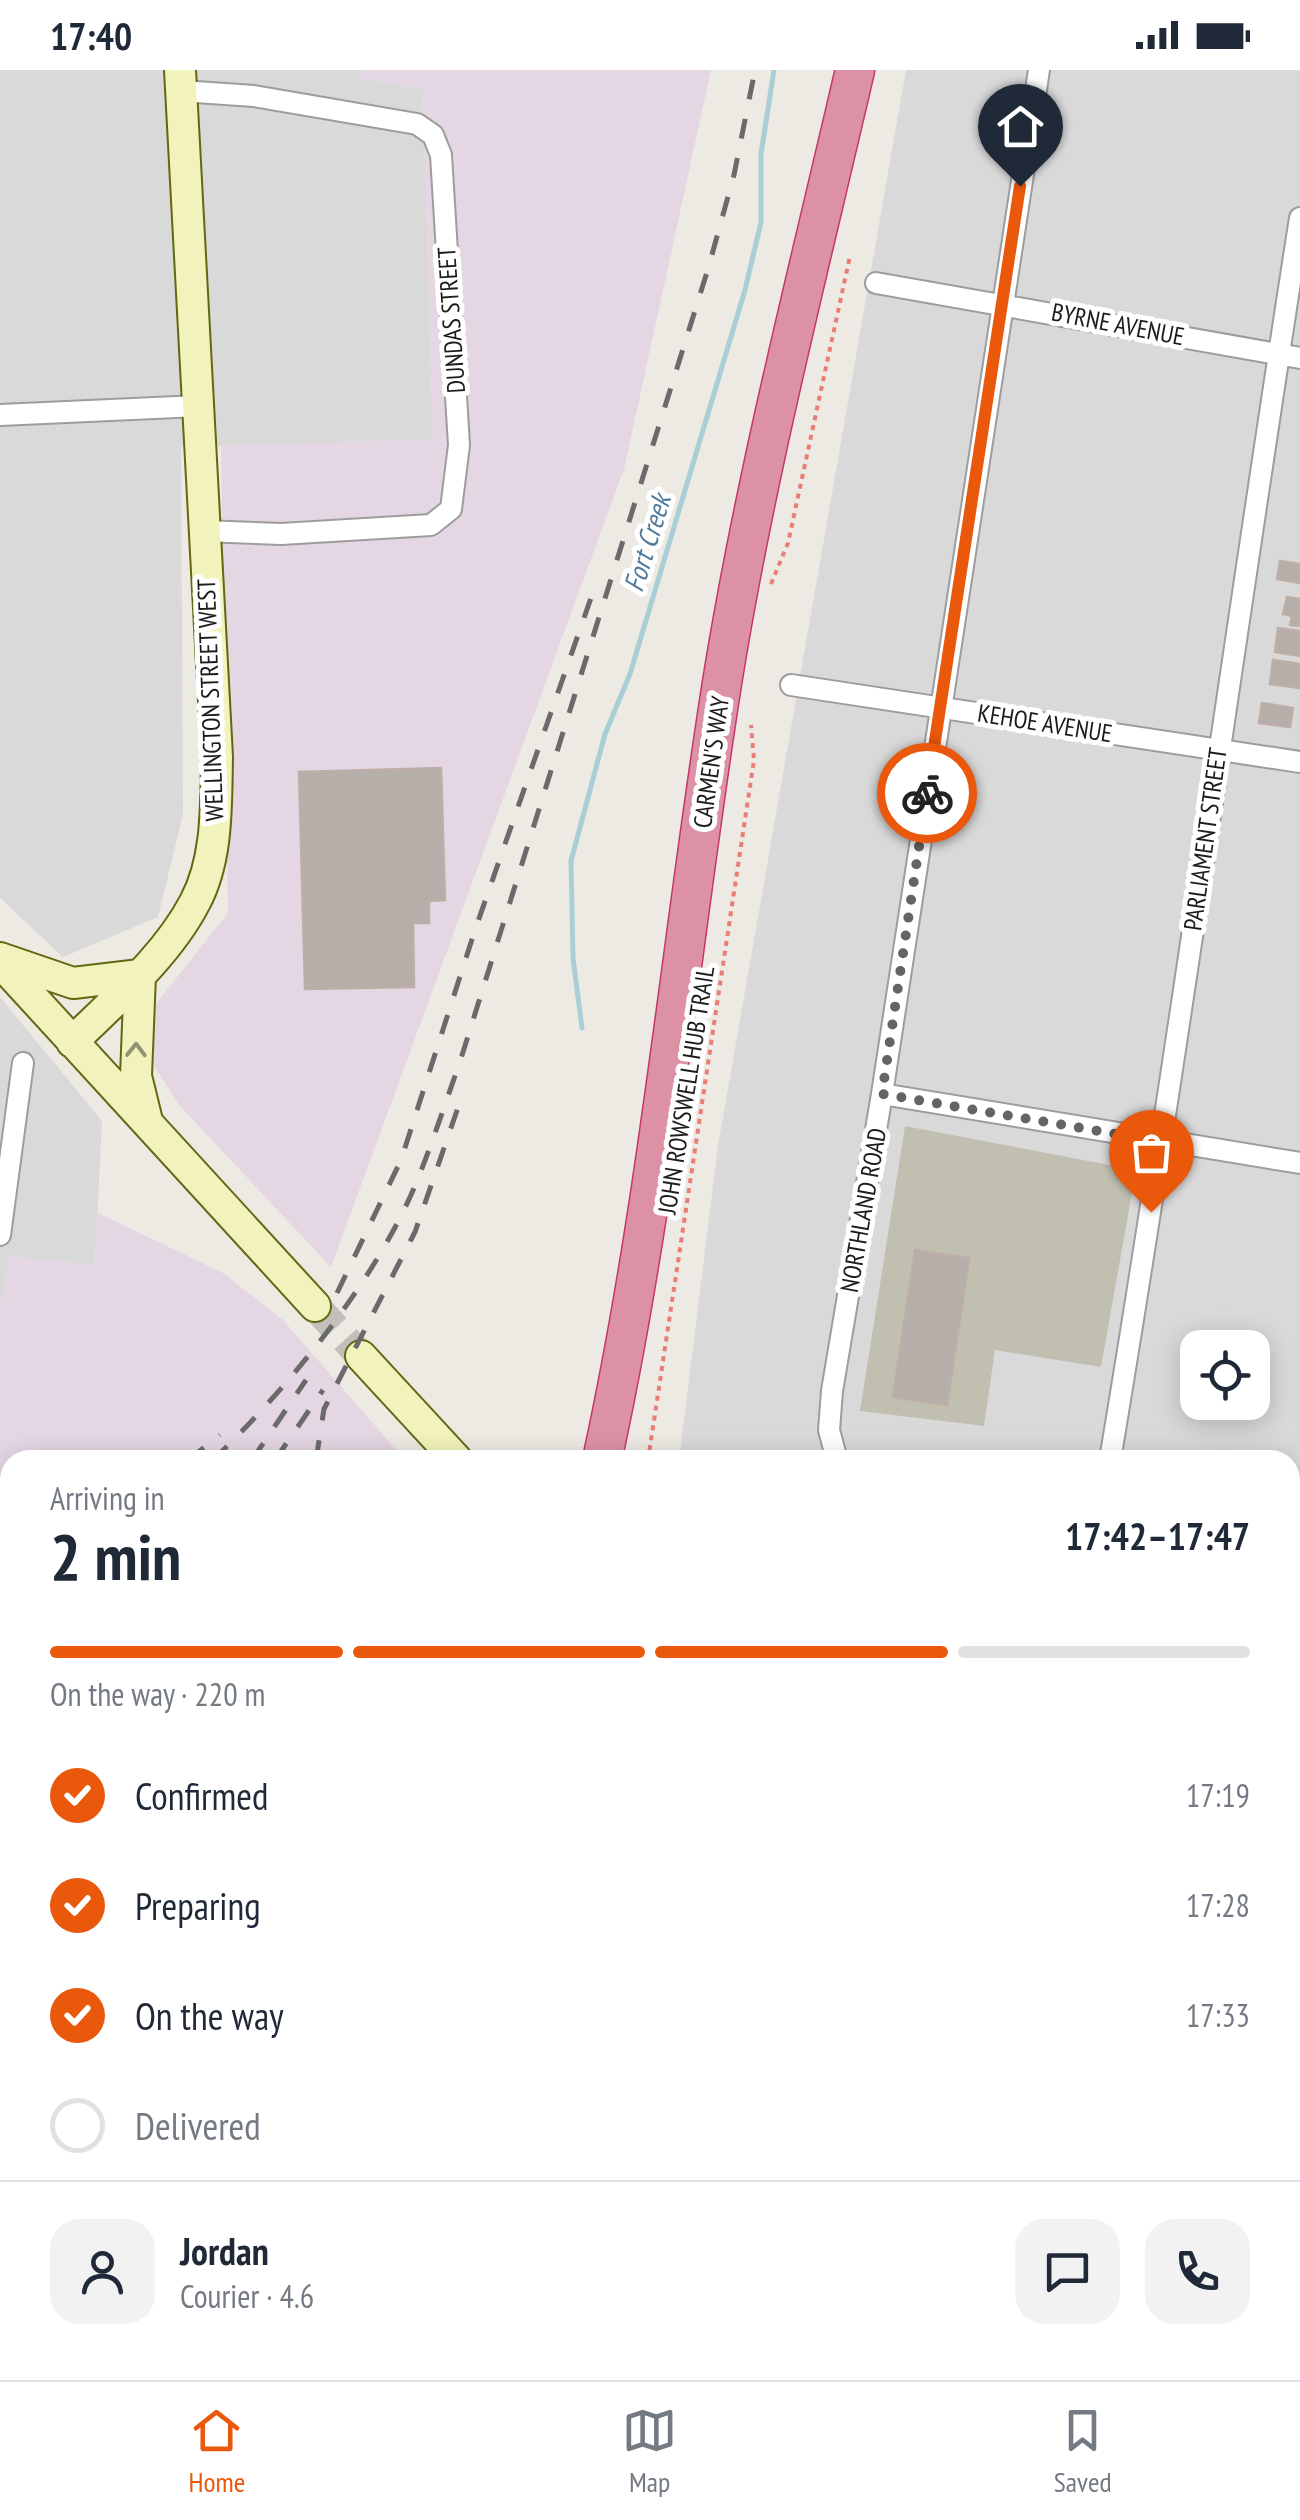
<!DOCTYPE html>
<meta charset="utf-8">
<style>
body{margin:0;font-family:"PT Sans Narrow",sans-serif;background:#f2f2f3;color:#1f2937;height:100vh;display:flex;flex-direction:column;font-size:38px;white-space:nowrap}
*{box-sizing:border-box;margin:0}
p{font-size:32px;color:#747a83}
.icon{flex:none;width:55px;height:55px;fill:none;stroke:currentColor;stroke-width:2;stroke-linecap:round;stroke-linejoin:round}
.map{position:relative;flex:1;overflow:hidden}
.panel{position:absolute;left:0px;top:1380px;width:1300px;height:930px;display:flex;flex-direction:column;background:#fff;border-radius:30px 30px 0 0;box-shadow:0 5px 25px #0003}
.panel>*{flex:none}
.fabs{position:absolute;left:1180px;top:1260px;display:grid;gap:20px}
.fabs a{display:grid;place-items:center;width:90px;height:90px;border-radius:20px;background:#fff;box-shadow:0 5px 25px #0003;font-size:50px}
.pin{position:absolute;display:grid;place-items:center;width:85px;height:85px;color:#fff;margin:-102px -42px;border-radius:50% 50% 50% 0;rotate:-45deg;box-shadow:0 0 10px #0007}
.pin .icon{rotate:45deg}
.courier{position:absolute;display:grid;place-items:center;width:100px;height:100px;margin:-50px;border:8px solid #ea580c;border-radius:50%;background:#fff;color:#222;box-shadow:0 2px 12px #0007}
.head em{font-style:normal;font-weight:800}
.head div{display:flex;flex-direction:column-reverse}
.head{display:flex;align-items:center;justify-content:space-between;height:170px;padding:0 50px}
h1{font-size:65px;font-weight:800;line-height:75px}
.bar{display:grid;grid-template-columns:repeat(4,1fr);gap:15px 10px;align-content:center;height:120px;padding:0 50px}
.bar i{height:12px;border-radius:8px;background:#e0e1e3}
.bar .active{background:#ea580c}
.bar p{grid-column:span 4}
.line{display:flex;align-items:center;gap:25px;padding:0 50px;border-top:2px solid #e0e1e3}
.line div{flex:1}
.round{display:grid;place-items:center;flex:none;width:105px;height:105px;border-radius:30px;background:#f2f2f3}
ol{padding:0 50px;list-style:none}
li{display:flex;align-items:center;gap:30px;height:110px}
li p{margin-inline-start:auto}
li .icon{padding:10px;border-radius:50%;background:#ea580c;color:#fff;stroke-width:4}
li:last-child{color:#747a83}
li i{width:55px;height:55px;border:5px solid #e0e1e3;border-radius:50%}
.status{display:flex;justify-content:space-between;align-items:center;height:70px;padding:0 50px;background:#fff;direction:ltr}
.status svg{height:28px;fill:currentColor}
.dock{display:flex;justify-content:space-around;align-items:center;height:140px;border-top:2px solid #e0e1e3;background:#fff;font-size:28px;color:#747a83}
.dock a{display:grid;justify-items:center;gap:5px}
.dock .active{color:#ea580c}
.map>svg:first-child{display:block}
</style>
<div class="status"><b>17:40</b><svg viewBox="0 0 49 12"><path d="M0 12V9h3v3zM5 12V6h3v6zM10 12V3h3v9zM15 12V0h3v12zM26 1h20v11H26zM47 4h2v5h-2z"/></svg></div>
<div class="map">
<svg width="1300" height="2310" viewBox="0 0 1300 2310">
<rect width="100%" height="100%" fill="#ede9e3"/>
<path fill="#dad9da" fill-rule="evenodd" d="M0,0H361L359,8L423,19L433,370L181,377L183,744L158,847L63,887L0,828Z
M906,0H1300V2009L1290,2017V1878L1294,1875L1290,1870V1390H679L718,1076ZM1198,1278H1252V1332H1198Z
M0,927L102,1051L95,1195L0,1238Z
M527,2300H1254L1264,2310H526Z"/>
<path fill="#ecd4d4" d="M1300,2009V2310H1264L1254,2300H1290V2017Z"/>
<path fill="#e5d6e3" d="M361,0H711L624,399L331,1197L180,1036L143,979L156,934L228,843L221,376L433,369L423,19L359,8Z
M98,1143L223,1203L283,1250L405,1390H10V2300H370L368,2310H0V1238L10,1186L95,1195Z"/>
<path fill="#c0bfb0" d="M905,1056L1136,1100L1101,1297L995,1280L984,1356L860,1341Z"/>
<g fill="none" stroke-linecap="round" stroke-linejoin="round">
<path stroke="#a8ced6" stroke-width="5" d="M582,958L573,888L571,791L605,664L630,604L745,220L761,152V84L774,0"/>
</g>
<path fill="#b6aea9" stroke="#bdafa7" stroke-width="2.5" d="M1280,491L1300,494V513L1277,509Z
M1287,527L1300,529V556L1290,555L1292,546L1283,544Z
M1278,558L1300,561V586L1275,582Z
M1273,590L1300,594V618L1270,614Z
M1262,633L1293,638L1290,657L1259,653Z
M441,698L445,830L429,831V853H413L414,917L305,919L299,702Z
M915,1180L969,1188L947,1335L893,1327Z
M5,2060L10,2066V2142L0,2150V2063Z"/>
<g fill="none" stroke-linecap="round" stroke-linejoin="round">
<path stroke="#c3c0bb" stroke-width="30" stroke-dasharray="30 15" stroke-linecap="butt" d="M315,1236L361,1286"/>
<g stroke="#9d9d9d" stroke-width="24">
<path id="street" d="M181,21L254,26L417,54L433,65L441,85L459,375L451,439L431,455L281,464L203,461
M876,213L1300,288
M0,345L199,336
M791,615L1300,692
M882,1024L1300,1093
M0,1165L23,993
M837,1390L829,1360L832,1321L882,1024L1039,0
M1110,1390C1179,977 1235,562 1300,148
M1290,1781L1300,1771
M1290,1889L1300,1900
M528,2310L529,2300
M685,2310L686,2300"/>
</g>
<g stroke="#626710" stroke-width="34">
<path id="secondary" d="M0,888L73,913L140,905
M0,892L315,1236
M140,905L136,1006L147,1051
M72,972C115,930 167,886 195,832C218,789 216,735 217,687L180,0
M361,1286L457,1390
M1290,2260L1300,2261
M1276,2300L1286,2310
M965,2310L966,2300"/>
</g>
<g stroke="#c5366f" stroke-width="41">
<path id="highway" d="M602,1390C658,1134 681,872 722,613C755,407 808,203 855,0
M417,2310L419,2300"/>
</g>
<path stroke="#eb7c76" stroke-width="4" stroke-dasharray="5 5" stroke-linecap="butt" d="M771,514L788,473L850,186
M648,1390L754,690L751,655
M454,2310L456,2300"/>
<use href="#street" stroke="#fff" stroke-width="20"/>
<use href="#secondary" stroke="#f2f2bc" stroke-width="30"/>
<use href="#highway" stroke="#dc92a4" stroke-width="38"/>
<path stroke="#6a6a6a" stroke-width="5" stroke-dasharray="20 20" stroke-linecap="butt" d="M337,1223L401,1090L475,860L592,525
M188,1390L220,1365
M213,1390C288,1318 373,1214 414,1118C431,1078 444,1036 459,995L708,199L734,105L755,0
M252,1390L306,1310
M275,1390L323,1320
M316,1390L324,1339L415,1162L462,1026
M0,1496L10,1491
M0,1554L10,1548
M0,1577L10,1569
M0,1626L10,1616
M0,1665L10,1654
M0,1721L10,1710
M0,1748L10,1735
M0,1773L10,1761
M0,1806L10,1784
M0,1884L10,1872
M0,1918L10,1906
M0,1940L10,1929
M0,2007L10,1999
M0,2032L10,2024
M0,2186L10,2179
M27,2310L41,2300"/>
</g>
<defs><path id="oneway-chevron" d="M-2-3.5L2.5 0L-2 3.5" fill="none" stroke-width="1.6" stroke-linecap="round" stroke-linejoin="round" transform="scale(2.5)"/></defs>
<use stroke="#929274" href="#oneway-chevron" transform="translate(136 980) rotate(-89)"/>
<g fill="none" stroke-linecap="round" stroke-linejoin="round">
<path stroke="#656462" stroke-width="10" stroke-dasharray="0 18" d="M927,723L882,1024L1163,1072L1151,1142"/>
<path stroke="#ea580c" stroke-width="12" d="M927,723L1020,116"/>
</g>
<g text-anchor="middle" stroke-width="10" stroke-linejoin="round" paint-order="stroke">
<g font-size="25" fill="#1c1c1c" stroke="#fff">
<text transform="translate(451 250) rotate(-94)" y="9">DUNDAS STREET</text>
<text transform="translate(1118 254) rotate(11)" y="9">BYRNE AVENUE</text>
<text transform="translate(210 630) rotate(-92)" y="9">WELLINGTON STREET WEST</text>
<text transform="translate(1045 653) rotate(9)" y="9">KEHOE AVENUE</text>
<text transform="translate(711 692) rotate(-82)" y="9">CARMEN'S WAY</text>
<text transform="translate(1205 769) rotate(-82)" y="9">PARLIAMENT STREET</text>
<text transform="translate(686 1020) rotate(-81)" y="9">JOHN ROWSWELL HUB TRAIL</text>
<text transform="translate(863 1140) rotate(-80)" y="9">NORTHLAND ROAD</text>
</g>
<g font-size="28" font-style="italic" fill="#507a9a" stroke="#fff">
<text transform="translate(647 473) rotate(-73)" y="10">Fort Creek</text>
</g>
</g>
</svg>
<div class="fabs">
<a><svg class="icon" aria-label="locate" viewBox="0 0 24 24"><circle cx="12" cy="12" r="6"/><path d="M12 2v4M12 18v4M2 12h4M18 12h4"/></svg></a>
</div>
<div class="pin" style="left:1151px;top:1142px;background:#ea580c"><svg class="icon" aria-label="bag" viewBox="0 0 24 24"><path d="M5 8h14l-1 12H6zM9 8a3 3 0 0 1 6 0"/></svg></div>
<div class="pin" style="left:1020px;top:116px;background:#1f2937"><svg class="icon" aria-label="home" viewBox="0 0 24 24"><path d="M3 11l9-7 9 7M6 9v11h12V9"/></svg></div>
<div class="courier" style="left:927px;top:723px"><svg class="icon" aria-label="bike" viewBox="0 0 24 24"><circle cx="6" cy="16" r="4"/><circle cx="18" cy="16" r="4"/><path d="M6 16l4-8h5l3 8M10 8l3 8H6M13 5h3"/></svg></div>
<section class="panel">
<div class="head"><div><h1>2 min</h1><p>Arriving in</p></div><em>17:42–17:47</em></div>
<div class="bar"><i class="active"></i><i class="active"></i><i class="active"></i><i></i><p>On the way · 220 m</p></div>
<ol>
<li><svg class="icon" aria-label="check" viewBox="0 0 24 24"><path d="M5 12l5 5 9-10"/></svg>Confirmed<p>17:19</p></li>
<li><svg class="icon" aria-label="check" viewBox="0 0 24 24"><path d="M5 12l5 5 9-10"/></svg>Preparing<p>17:28</p></li>
<li><svg class="icon" aria-label="check" viewBox="0 0 24 24"><path d="M5 12l5 5 9-10"/></svg>On the way<p>17:33</p></li>
<li><i></i>Delivered</li>
</ol>
<div class="line" style="height:180px"><a class="round"><svg class="icon" aria-label="person" viewBox="0 0 24 24"><circle cx="12" cy="8" r="4"/><path d="M4 21q1-7 8-7t8 7"/></svg></a><div><b>Jordan</b><p>Courier · 4.6</p></div><a class="round"><svg class="icon" aria-label="chat" viewBox="0 0 24 24"><path d="M4 5h16v11H9l-5 4z"/></svg></a><a class="round"><svg class="icon" aria-label="phone" viewBox="0 0 24 24"><path d="M5 4h4l2 5-3 2q2 4 5 5l2-3 5 2v4C11 20 4 13 5 4z"/></svg></a></div>
</section>
</div>
<nav class="dock">
<a class="active"><svg class="icon" aria-label="home" viewBox="0 0 24 24"><path d="M3 11l9-7 9 7M6 9v11h12V9"/></svg>Home</a>
<a><svg class="icon" aria-label="map" viewBox="0 0 24 24"><path d="M3 6l6-2 6 2 6-2v14l-6 2-6-2-6 2zM9 4v14M15 6v14"/></svg>Map</a>
<a><svg class="icon" aria-label="saved" viewBox="0 0 24 24"><path d="M7 4h10v16l-5-4-5 4z"/></svg>Saved</a>
</nav>
